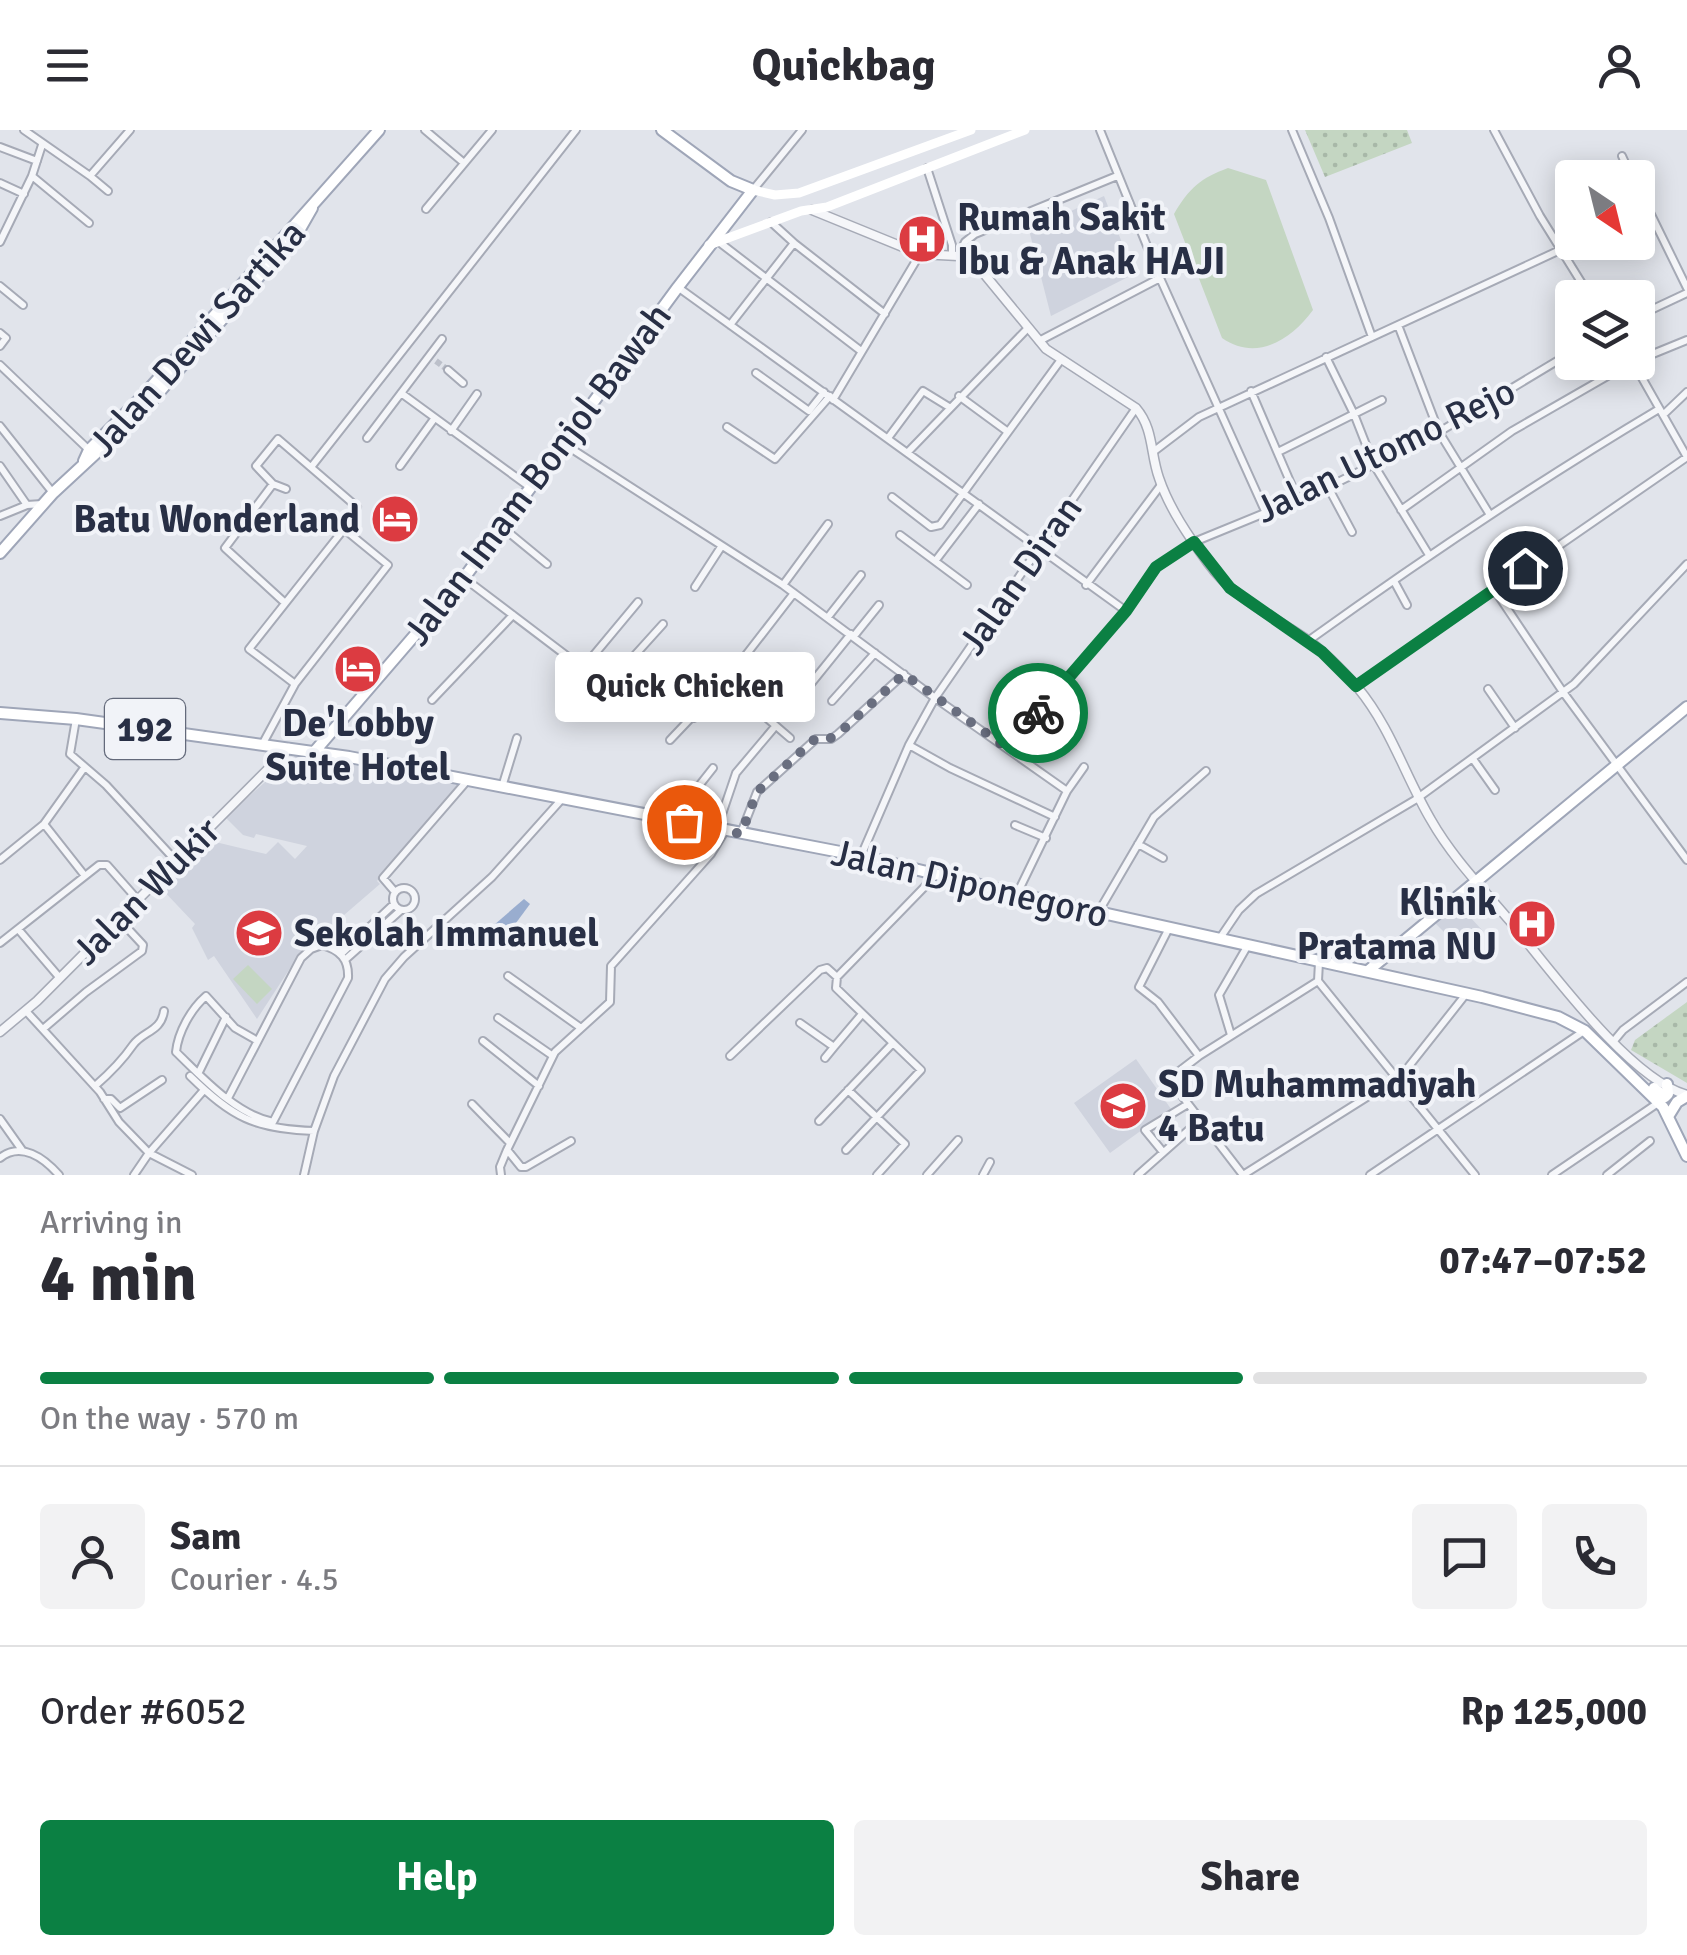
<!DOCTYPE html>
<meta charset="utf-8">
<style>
body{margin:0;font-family:Signika,sans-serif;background:#f2f2f3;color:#2b2b33;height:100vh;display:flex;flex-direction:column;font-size:38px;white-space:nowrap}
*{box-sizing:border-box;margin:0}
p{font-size:32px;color:#7c7c81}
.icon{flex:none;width:55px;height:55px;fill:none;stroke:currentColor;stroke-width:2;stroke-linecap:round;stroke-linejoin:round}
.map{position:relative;height:1045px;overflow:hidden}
.details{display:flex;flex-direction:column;background:#fff;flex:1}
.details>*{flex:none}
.needle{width:65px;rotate:145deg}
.controls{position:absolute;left:1555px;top:30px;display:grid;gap:20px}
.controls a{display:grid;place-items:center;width:100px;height:100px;border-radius:10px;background:#fff;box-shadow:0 5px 25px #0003;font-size:50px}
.pin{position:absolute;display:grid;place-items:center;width:85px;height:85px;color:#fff;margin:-42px;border:5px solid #fff;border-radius:50%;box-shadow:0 2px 10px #0007}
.courier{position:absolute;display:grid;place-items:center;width:100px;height:100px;margin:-50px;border:8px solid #0b8043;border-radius:50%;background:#fff;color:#222;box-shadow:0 2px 12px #0007}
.bubble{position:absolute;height:70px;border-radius:10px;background:#fff;box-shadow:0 5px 25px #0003;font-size:32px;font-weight:800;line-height:70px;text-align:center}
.head em{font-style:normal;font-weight:800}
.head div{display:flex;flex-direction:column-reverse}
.head{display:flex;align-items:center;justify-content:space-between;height:170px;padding:0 40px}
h1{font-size:65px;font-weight:800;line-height:75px}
.bar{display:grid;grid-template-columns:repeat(4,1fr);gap:15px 10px;align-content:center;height:120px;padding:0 40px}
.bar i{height:12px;border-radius:8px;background:#e1e1e2}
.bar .on{background:#0b8043}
.bar p{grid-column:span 4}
.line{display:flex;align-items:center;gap:25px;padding:0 40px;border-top:2px solid #e1e1e2}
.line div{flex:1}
.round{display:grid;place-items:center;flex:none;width:105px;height:105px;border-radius:10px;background:#f2f2f3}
.action{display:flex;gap:20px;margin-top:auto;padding:20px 40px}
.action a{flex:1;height:115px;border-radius:10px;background:#0b8043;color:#fff;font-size:40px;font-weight:800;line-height:115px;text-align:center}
.action a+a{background:#f2f2f3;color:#2b2b33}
header{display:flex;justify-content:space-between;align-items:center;height:130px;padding:0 40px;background:#fff;font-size:45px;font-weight:800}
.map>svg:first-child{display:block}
</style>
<header><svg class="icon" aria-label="menu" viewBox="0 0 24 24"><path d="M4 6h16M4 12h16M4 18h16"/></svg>Quickbag<svg class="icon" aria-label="person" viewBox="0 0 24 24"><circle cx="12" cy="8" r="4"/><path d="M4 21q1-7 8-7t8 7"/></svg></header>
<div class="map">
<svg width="1687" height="1045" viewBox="0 0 1687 1045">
<defs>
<pattern id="green-dots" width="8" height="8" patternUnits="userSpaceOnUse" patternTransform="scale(2.5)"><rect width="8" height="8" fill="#c4d6c2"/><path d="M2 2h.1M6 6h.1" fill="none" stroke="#a8b8a8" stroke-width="1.8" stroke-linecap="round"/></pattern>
</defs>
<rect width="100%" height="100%" fill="#e1e4eb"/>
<path fill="#cfd3de" d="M1104,66L1134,144L1051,186L1029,100Z
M297,624L458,655L377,751L380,754L300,823L257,889L214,826L208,830L192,798L195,794L159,756L207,710L266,724L278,712L295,729L307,716L256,704L254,708L243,705L225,687Z
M1457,773L1483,801L1472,813L1462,805L1454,812L1434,792Z
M1136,929L1171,979L1110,1023L1074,973Z"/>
<path fill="url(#green-dots)" d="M1305,0H1407L1412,13L1325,47Z
M1687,872V953L1631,920L1635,910Z"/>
<path fill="#c4d6c2" d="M1228,38L1266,50L1313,180C1291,210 1256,232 1222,208L1174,84C1189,58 1201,48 1228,38Z
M248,835L272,859L257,874L233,849Z"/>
<path fill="#99adcf" d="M524,769L530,774L513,797L494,795Z"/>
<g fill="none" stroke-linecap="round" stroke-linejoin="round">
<path stroke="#bcc0ca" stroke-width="6" stroke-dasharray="6 3" stroke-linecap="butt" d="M436,231L448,240"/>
<g stroke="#a6aab6" stroke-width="10">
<path id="minor" d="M24,0L90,46L130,0
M425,0L464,33
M1100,0L1160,148L1265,381
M1292,0L1329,88L1372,207
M1494,0L1540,86L1591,168
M0,17L37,31
M1622,26L1632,48
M927,38L952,115V125
M32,46L89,93
M90,46L108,61
M0,53L24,64
M1638,58L1687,158
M753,60L802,0
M426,79L492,0
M771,92L794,113
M0,112L32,46L42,15
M719,112L861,221
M958,126L965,112L975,104L1117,46
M0,156L23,175
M679,158L1126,481
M1638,186L1687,163
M730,195L794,113L885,184
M1398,195L1439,302L1490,385
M0,203L6,208L0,216
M1039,211L1160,148
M1326,227L1354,284L1374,335L1429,425
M1638,230L1687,210
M0,235L89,320
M448,240L463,253
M756,243L809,281L824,262
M1251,261L1298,370
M401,263L531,358
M959,266L1008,302
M833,270L920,124
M1663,285L1687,262
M0,296L53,363
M727,297L775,329L830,266
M451,301L477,264
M367,308L442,209
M888,308L923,261L949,277
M564,314L783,455L935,568L1067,661L1017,764
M908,322L1027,199
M1153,322L1199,287L1560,120
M1278,322L1382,270
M0,336L27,375
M312,336L576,0
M400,336L434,289
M273,354L256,336L278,309L357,377L344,399L249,519L295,554
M1328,357L1352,402
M892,367L931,397L940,395L1060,231
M1401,380L1512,301L1632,232
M0,386L27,375L42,374
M502,397L547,434
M900,405L967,455
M936,430L979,374
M464,448L617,564L625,565L645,551L694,588
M1394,451L1407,475
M783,455L828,394
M1086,455L1161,355
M695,457L721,417
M1494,459L1563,562L1687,730
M284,472L225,418L273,354L286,359
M828,487L861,445
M854,506L879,475
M1308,511C1422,429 1538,351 1659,279
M583,538L638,472
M725,552L790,608
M607,556L663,494
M1356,556L1687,327L1633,232
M1488,559L1515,598
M432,570L513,485
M832,571L875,523
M76,589L70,624L106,655L176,731
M771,591L805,561L851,504
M670,610L725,552L794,463
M262,615L295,554L388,435L344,399
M909,615L950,638L1055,687
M1008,619L1126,481L1157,437L1194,412L1328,357L1439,302L1572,222
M1473,629L1495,660
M502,657L517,608
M1067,661L1084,637
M684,691L698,657L713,638
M44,694L85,746
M1015,695L1046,708
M717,699L736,643L773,599
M741,703L757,662L816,609H831L838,604L904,544
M1138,714L1163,728
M861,726L909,615L935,568L1136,278
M0,730L44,694L84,638
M393 769a11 11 0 1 1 22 0a11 11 0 1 1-22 0Z
M395,762L383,748L466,652
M1099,781L1154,687L1206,641
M1169,798L1139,857L1158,872L1199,926
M18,799L59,847
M1220,808L1239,780L1256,764L1415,670L1574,554L1687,434
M0,813L99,735H107L137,769
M341,824L394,774
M346,829L401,780
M1319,832L1318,851L1475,1045
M508,846L581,898
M1318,851L1199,926L1169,949L1243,1045L1402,945L1466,864
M26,881L100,962L119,992L149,1023L192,1045
M498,888L553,926
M800,893L834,917L862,884
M43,899L86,862L142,821L143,815L118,788
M1231,905L1219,865L1248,815
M483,911L539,956
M1613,912L1623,900L1687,852
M730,926L820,840L827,838L837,847
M825,928L834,917
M199,942L226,887
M190,946C232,987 254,999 314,1001
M95,956C110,943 122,931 133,915C143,901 161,902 164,881
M848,960L905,1014L877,1045
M228,968L301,828L311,819L322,815C340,820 349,829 348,848L273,992C235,984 202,947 176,922C178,902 191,879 206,866L235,898L256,910
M104,969H111L120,978L162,950
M472,974L510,1013
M0,989L22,1020
M819,991L893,913
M846,1020L921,940L836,858L837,847L937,744
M508,1021L521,1037H526L571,1011
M1163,1022L1145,1000L1188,974
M0,1028C21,1011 44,1028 59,1045
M134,1045L149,1023L204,960
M304,1045L314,1001L334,946L385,849L404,827L492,747L561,670
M501,1045L500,1037L507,1020L555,922L610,872L611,836L711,724L725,701
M927,1045L958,1010
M983,1045L990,1032
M1138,1045L1201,989
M1370,1045L1584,901
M1552,1045L1658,973
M1607,1045L1650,1011"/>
</g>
<g stroke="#a6aab6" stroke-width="11">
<path id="tertiary" d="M812,80L920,124L958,126L976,134L1046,219L1136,278C1154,299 1150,323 1159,348C1169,378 1189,407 1208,433C1234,469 1273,486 1309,511C1327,524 1343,541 1358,558C1391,598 1405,646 1431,690C1452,727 1483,759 1510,791C1549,838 1629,949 1687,965
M0,902L37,871L289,618"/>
</g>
<g stroke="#9fa6b8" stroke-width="14">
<path id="primary" d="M84,331L89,320L142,267L379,0
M0,423L53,363L149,274L300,99L312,78
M0,583L76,589L349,627L861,726L1017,764L1482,867L1558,887L1585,901L1663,977L1687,1026
M315,621L464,448L678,157L753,60L731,51L662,0
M1369,840L1687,577
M1654,958L1665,967L1668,964L1667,954
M1669,985L1677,972L1687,966"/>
</g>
<use href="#minor" stroke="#f5f6f9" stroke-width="6"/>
<use href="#tertiary" stroke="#f5f6f9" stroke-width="8"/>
<path stroke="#fff" stroke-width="9" d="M753,60L775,65L799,63L971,0
M709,115L801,81L827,77L1025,0"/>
<use href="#primary" stroke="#fff" stroke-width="10"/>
</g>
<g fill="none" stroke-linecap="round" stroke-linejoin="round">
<path stroke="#696e7f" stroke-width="10" stroke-dasharray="0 18" d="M684,692L741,704L757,662L816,608H831L838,604L904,544L1008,619L1038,583"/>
<path stroke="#0b8043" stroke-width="12" d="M1038,583L1126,481L1156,437L1194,412L1230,458L1322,522L1356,556L1525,438"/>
</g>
<defs>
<g id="hospital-disc" transform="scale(2.5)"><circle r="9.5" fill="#dc3b41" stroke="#f1f3f8"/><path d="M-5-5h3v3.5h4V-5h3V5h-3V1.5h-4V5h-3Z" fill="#fff"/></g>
<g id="hotel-disc" transform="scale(2.5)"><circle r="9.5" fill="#dc3b41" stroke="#f1f3f8"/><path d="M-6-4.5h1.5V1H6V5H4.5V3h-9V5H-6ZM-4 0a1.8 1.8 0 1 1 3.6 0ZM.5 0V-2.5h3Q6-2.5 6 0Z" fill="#fff"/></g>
<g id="school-disc" transform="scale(2.5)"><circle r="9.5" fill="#dc3b41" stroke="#f1f3f8"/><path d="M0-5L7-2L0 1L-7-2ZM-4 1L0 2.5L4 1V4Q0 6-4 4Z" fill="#fff"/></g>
</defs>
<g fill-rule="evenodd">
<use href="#hospital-disc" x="922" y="109"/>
<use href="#hotel-disc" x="395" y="389"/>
<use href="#hotel-disc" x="358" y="539"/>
<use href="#hospital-disc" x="1532" y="794"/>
<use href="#school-disc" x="259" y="803"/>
<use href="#school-disc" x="1123" y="976"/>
</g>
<g text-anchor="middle" stroke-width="8" stroke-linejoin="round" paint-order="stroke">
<rect fill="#f1f3f8" stroke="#646a7b" stroke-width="2.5" x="105" y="569" width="80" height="60" rx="8"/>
<g font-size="35" font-weight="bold" fill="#282f45">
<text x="145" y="611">192</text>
</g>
<g font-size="38" font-weight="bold" fill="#282f45" stroke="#f1f3f8" text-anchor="start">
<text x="957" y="100">Rumah Sakit<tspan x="957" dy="44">Ibu &amp; Anak HAJI</tspan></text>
<text x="360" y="402" text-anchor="end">Batu Wonderland</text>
<text x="358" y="606" text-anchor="middle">De'Lobby<tspan x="358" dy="44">Suite Hotel</tspan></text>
<text x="1497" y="785" text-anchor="end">Klinik<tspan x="1497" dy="44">Pratama NU</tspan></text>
<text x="294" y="816">Sekolah Immanuel</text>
<text x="1158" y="967">SD Muhammadiyah<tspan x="1158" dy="44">4 Batu</tspan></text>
</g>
<g font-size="38" fill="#282f45" stroke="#f1f3f8">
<text transform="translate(197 208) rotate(-48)" y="13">Jalan Dewi Sartika</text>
<text transform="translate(1385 320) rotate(-26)" y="13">Jalan Utomo Rejo</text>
<text transform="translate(537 344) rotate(-53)" y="13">Jalan Imam Bonjol Bawah</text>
<text transform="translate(1020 445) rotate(-55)" y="13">Jalan Diran</text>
<text transform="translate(970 753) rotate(13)" y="13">Jalan Diponegoro</text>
<text transform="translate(146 761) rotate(-45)" y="13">Jalan Wukir</text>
</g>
</g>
</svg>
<div class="controls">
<a><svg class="needle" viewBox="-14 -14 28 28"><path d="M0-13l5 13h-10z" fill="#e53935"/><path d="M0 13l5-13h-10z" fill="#7c7c81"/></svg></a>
<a><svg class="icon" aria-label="layers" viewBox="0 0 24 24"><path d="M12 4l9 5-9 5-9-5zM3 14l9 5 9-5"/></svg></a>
</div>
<div class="pin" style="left:684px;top:692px;background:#ea580c"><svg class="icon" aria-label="bag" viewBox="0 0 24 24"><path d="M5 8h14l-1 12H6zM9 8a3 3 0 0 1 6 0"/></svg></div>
<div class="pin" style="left:1525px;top:438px;background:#1f2937"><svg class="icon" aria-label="home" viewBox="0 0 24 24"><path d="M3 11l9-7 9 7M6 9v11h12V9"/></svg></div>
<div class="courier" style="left:1038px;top:583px"><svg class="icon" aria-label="bike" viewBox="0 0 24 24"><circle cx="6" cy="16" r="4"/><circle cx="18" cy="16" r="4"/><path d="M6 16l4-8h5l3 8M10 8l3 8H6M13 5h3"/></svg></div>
<div class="bubble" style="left:555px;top:522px;width:260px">Quick Chicken</div>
</div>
<section class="details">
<div class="head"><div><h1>4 min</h1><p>Arriving in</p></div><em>07:47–07:52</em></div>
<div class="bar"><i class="on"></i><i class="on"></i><i class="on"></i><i></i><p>On the way · 570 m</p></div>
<div class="line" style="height:180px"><a class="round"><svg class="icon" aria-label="person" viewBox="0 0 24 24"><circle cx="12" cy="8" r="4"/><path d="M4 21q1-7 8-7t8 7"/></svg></a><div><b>Sam</b><p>Courier · 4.5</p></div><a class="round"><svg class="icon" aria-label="chat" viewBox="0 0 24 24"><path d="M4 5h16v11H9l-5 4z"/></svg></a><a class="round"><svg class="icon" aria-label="phone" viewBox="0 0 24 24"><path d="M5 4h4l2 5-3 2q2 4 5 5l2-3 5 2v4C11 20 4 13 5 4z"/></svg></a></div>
<div class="line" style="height:130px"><div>Order #6052</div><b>Rp 125,000</b></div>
<div class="action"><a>Help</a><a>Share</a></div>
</section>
